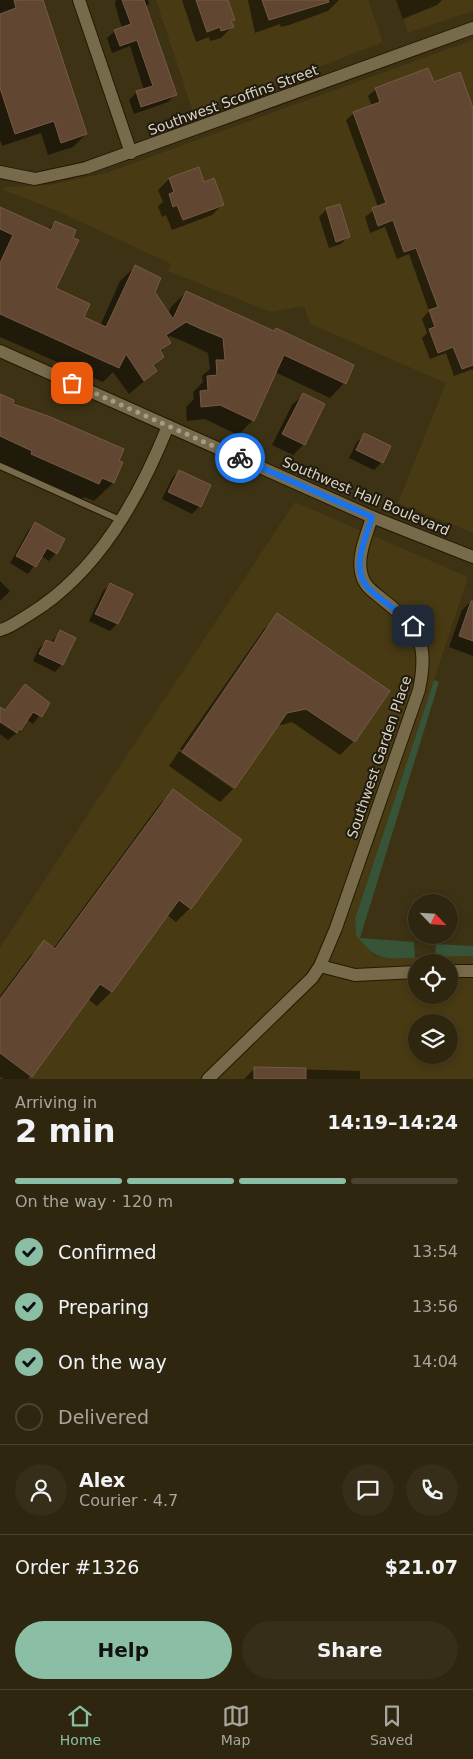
<!DOCTYPE html>
<meta charset="utf-8">
<style>
body{margin:0;font-family:"DejaVu Sans",sans-serif;background:#362e18;color:#f1f3f6;height:100vh;display:flex;flex-direction:column;font-size:19px;white-space:nowrap}
*{box-sizing:border-box;margin:0}
p{font-size:16px;color:#a7a59e}
.icon{flex:none;width:28px;height:28px;fill:none;stroke:currentColor;stroke-width:2;stroke-linecap:round;stroke-linejoin:round}
.map{position:relative;height:1079px;overflow:hidden}
.panel{display:flex;flex-direction:column;background:#2e260f;flex:1}
.panel>*{flex:none}
.needle{width:32px;rotate:115deg}
.buttons{position:absolute;left:408px;top:894px;display:grid;gap:10px}
.buttons a{display:grid;place-items:center;width:50px;height:50px;border-radius:50%;background:#2e260f;box-shadow:0 2px 8px #0003,0 0 0 1px #49432f;font-size:25px}
.pin{position:absolute;display:grid;place-items:center;width:42px;height:42px;color:#fff;margin:-21px;border-radius:10px;box-shadow:0 2px 8px #0006}
.courier{position:absolute;display:grid;place-items:center;width:50px;height:50px;margin:-25px;border:4px solid #1a73e8;border-radius:50%;background:#fff;color:#222;box-shadow:0 1px 6px #0007}
.headline em{font-style:normal;font-weight:700}
.headline div{display:flex;flex-direction:column-reverse}
.headline{display:flex;align-items:center;justify-content:space-between;height:85px;padding:0 15px}
h1{font-size:32px;font-weight:700;line-height:38px}
.bar{display:grid;grid-template-columns:repeat(4,1fr);gap:8px 5px;align-content:center;height:60px;padding:0 15px}
.bar i{height:6px;border-radius:4px;background:#49432f}
.bar .selected{background:#8abfa5}
.bar p{grid-column:span 4}
.line{display:flex;align-items:center;gap:12px;padding:0 15px;border-top:1px solid #49432f}
.line div{flex:1}
.round{display:grid;place-items:center;flex:none;width:52px;height:52px;border-radius:26px;background:#362e18}
ol{padding:0 15px;list-style:none}
li{display:flex;align-items:center;gap:15px;height:55px}
li p{margin-inline-start:auto}
li .icon{padding:5px;border-radius:50%;background:#8abfa5;color:#111;stroke-width:4}
li:last-child{color:#a7a59e}
li i{width:28px;height:28px;border:2px solid #49432f;border-radius:50%}
.cta{display:flex;gap:10px;margin-top:auto;padding:10px 15px}
.cta a{flex:1;height:58px;border-radius:30px;background:#8abfa5;color:#111;font-size:20px;font-weight:700;line-height:58px;text-align:center}
.cta a+a{background:#362e18;color:#f1f3f6}
.tabs{display:flex;justify-content:space-around;align-items:center;height:70px;border-top:1px solid #49432f;background:#2e260f;font-size:14px;color:#a7a59e}
.tabs a{display:grid;justify-items:center;gap:2px}
.tabs .selected{color:#8abfa5}
.map>svg:first-child{display:block}
</style>
<div class="map">
<svg width="473" height="1079" viewBox="0 0 473 1079">
<rect width="100%" height="100%" fill="#3d3214"/>
<path fill="#483a13" fill-rule="evenodd" d="M156,0H368L383,42L266,88L193,112Z
M396,0H473V11L408,33Z
M473,40V533L398,503L446,383L310,324L304,306L271,312L168,271L171,264L55,210L3,190L5,187L49,185L106,173Z
M295,502L468,577L355,919L356,935L375,956L387,958L473,956V1079H0V947ZM416,962H449V995H416ZM416,1022H449V1055H416Z"/>
<path fill="#375338" d="M434,680L439,682L360,938L414,942L415,958C381,958 378,962 356,935L355,919Z
M436,944L473,946V956L435,957Z"/>
<path fill="#0007" d="M0,0H42L86,134L73,147L48,155L41,133L2,146L0,140Z
M116,0H148L149,4L145,7L175,95L168,102L134,114L129,100L136,93L144,90L130,46L112,53L107,38L115,31L122,28L115,5Z
M182,0H227L233,19L231,22L232,27L221,38L210,41L209,37L196,42Z
M248,0H339L328,11L289,25L281,27L280,24L255,33Z
M396,0H442L437,5L403,19Z
M434,84L473,111V369L454,376L446,353L430,359L422,338L427,333L422,319L429,311L409,254L397,259L385,227L370,233L365,217L378,207L346,120L354,113L372,106L368,96L376,89Z
M198,168L204,183L222,205L212,215L172,230L166,215L162,217L158,206L163,202L158,190L169,179Z
M0,208L48,230L55,222V289L83,318L100,326L120,281L135,267L168,314L171,307L186,292L344,383L330,398L275,372L253,420L238,435L205,419L187,421L186,407L194,399L193,392L203,382L202,376L210,369L208,353L187,343L170,336L167,339L170,342L159,353L163,357L152,367L156,371L129,394L113,372L103,382L0,337Z
M327,209L348,237L341,244L329,248L319,217Z
M0,395L11,405L121,463L113,483L94,501L84,497L79,502L0,464Z
M303,395L304,444L293,455L272,445L292,405Z
M364,435L382,462L374,470L349,458L357,442Z
M179,471L200,506L192,514L162,499L172,478Z
M35,523L56,553L49,561L41,556L28,574L10,563L28,531Z
M0,581L10,591L0,601Z
M110,584L117,624L110,631L89,621L103,591Z
M473,599V656L449,647L462,610Z
M278,615L354,741L340,755L292,722L277,726L233,788V786L180,749L264,629Z
M60,632L62,664L55,672L33,661L39,648L47,641L51,643Z
M25,685L48,704L33,724L27,720L20,730L8,740L0,734V709L4,711Z
M179,751L233,789L220,802L169,766Z
M173,791L190,908L176,922L167,915L111,992L97,1006L88,999L28,1079H3L0,1077V996L30,956L44,942L53,949L159,805Z
M255,1068L360,1071V1079H244Z"/>
<path fill="#614632" stroke="#765a46" d="M14,0H43L87,134L61,143L54,121L15,134L0,88V14L16,8Z
M122,0H144L177,95L141,107L136,91L153,86L137,40L120,46L114,30L131,24Z
M196,0H228L235,20L231,21L234,27L221,31L220,27L207,32Z
M262,0H328L329,2L269,20Z
M428,68L434,82L460,72L473,108V365L462,369L453,347L438,353L429,329L435,327L429,310L438,307L416,248L404,252L393,220L378,226L372,208L386,203L353,112L380,102L375,88Z
M199,167L204,182L214,178L224,205L183,220L177,205L173,207L169,194L174,192L169,178Z
M340,204L350,237L336,242L326,208Z
M0,207L51,230L55,221L76,230L73,238L79,240L56,288L90,304L84,317L106,327L135,265L161,278L155,292L173,319L186,291L274,331L276,328L354,365L346,384L284,355L254,421L220,405L201,407L200,391L208,390L207,376L217,375L216,360H225L223,338L201,329L186,322L166,335L171,343L160,350L164,357L153,365L157,371L144,381L126,354L119,368L0,314V263L13,235L0,229Z
M303,393L325,404L305,445L282,434Z
M0,394L14,400L13,404L48,416L124,449L119,461L123,462L114,483L102,478L99,484L31,454L32,451L0,436Z
M364,433L391,446L383,463L356,450Z
M179,470L211,485L201,507L168,492Z
M35,522L65,539L57,554L47,548L36,567L16,556Z
M110,583L133,594L118,624L95,614Z
M471,601H473V641L459,636Z
M277,613L390,691L355,742L306,709L287,713L235,788L182,752Z
M60,630L76,638L63,665L39,654L46,640L54,643Z
M25,684L50,703L42,717L33,712L21,730L19,729L17,733L0,722V707L5,710Z
M173,789L242,840L191,909L179,900L112,992L100,984L32,1077L0,1053V999L44,940L55,949Z
M254,1067L306,1068V1079H254Z"/>
<g fill="none" stroke-linecap="round" stroke-linejoin="round">
<g stroke="#241a00" stroke-width="8">
<path id="lane" d="M0,466L120,520"/>
</g>
<g stroke="#241a00" stroke-width="14">
<path id="street" d="M79,0L131,153
M0,630C10,628 21,619 30,614C98,572 139,498 168,426
M320,966L355,975L416,972
M449,971H473
M208,1079L312,978L320,966L336,928L419,690C429,642 419,628 382,599C374,592 365,587 362,576C356,557 367,535 372,517"/>
</g>
<g stroke="#241a00" stroke-width="14">
<path id="secondary" d="M0,172L35,179L86,168L473,28
M0,351L372,517L473,557"/>
</g>
<use href="#lane" stroke="#776b4b" stroke-width="6"/>
<use href="#street" stroke="#776b4b" stroke-width="12"/>
<use href="#secondary" stroke="#776b4b" stroke-width="12"/>
</g>
<g fill="none" stroke-linecap="round" stroke-linejoin="round">
<path stroke="#a49c86" stroke-width="5" stroke-dasharray="0 9" d="M72,383L240,458"/>
<path stroke="#1a73e8" stroke-width="6" d="M240,458L372,517C366,537 350,569 368,588C382,602 400,611 413,626"/>
</g>
<g text-anchor="middle" stroke-width="4" stroke-linejoin="round" paint-order="stroke">
<g font-size="14" fill="#dbd5c4" stroke="#201b0e">
<text transform="translate(233 100) rotate(-20)" y="5">Southwest Scoffins Street</text>
<text transform="translate(366 496) rotate(23)" y="5">Southwest Hall Boulevard</text>
<text transform="translate(379 757) rotate(-71)" y="5">Southwest Garden Place</text>
</g>
</g>
</svg>
<div class="buttons">
<a><svg class="needle" viewBox="-14 -14 28 28"><path d="M0-13l5 13h-10z" fill="#e53935"/><path d="M0 13l5-13h-10z" fill="#a7a59e"/></svg></a>
<a><svg class="icon" aria-label="locate" viewBox="0 0 24 24"><circle cx="12" cy="12" r="6"/><path d="M12 2v4M12 18v4M2 12h4M18 12h4"/></svg></a>
<a><svg class="icon" aria-label="layers" viewBox="0 0 24 24"><path d="M12 4l9 5-9 5-9-5zM3 14l9 5 9-5"/></svg></a>
</div>
<div class="pin" style="left:72px;top:383px;background:#ea580c"><svg class="icon" aria-label="bag" viewBox="0 0 24 24"><path d="M5 8h14l-1 12H6zM9 8a3 3 0 0 1 6 0"/></svg></div>
<div class="pin" style="left:413px;top:626px;background:#1f2937"><svg class="icon" aria-label="home" viewBox="0 0 24 24"><path d="M3 11l9-7 9 7M6 9v11h12V9"/></svg></div>
<div class="courier" style="left:240px;top:458px"><svg class="icon" aria-label="bike" viewBox="0 0 24 24"><circle cx="6" cy="16" r="4"/><circle cx="18" cy="16" r="4"/><path d="M6 16l4-8h5l3 8M10 8l3 8H6M13 5h3"/></svg></div>
</div>
<section class="panel">
<div class="headline"><div><h1>2 min</h1><p>Arriving in</p></div><em>14:19–14:24</em></div>
<div class="bar"><i class="selected"></i><i class="selected"></i><i class="selected"></i><i></i><p>On the way · 120 m</p></div>
<ol>
<li><svg class="icon" aria-label="check" viewBox="0 0 24 24"><path d="M5 12l5 5 9-10"/></svg>Confirmed<p>13:54</p></li>
<li><svg class="icon" aria-label="check" viewBox="0 0 24 24"><path d="M5 12l5 5 9-10"/></svg>Preparing<p>13:56</p></li>
<li><svg class="icon" aria-label="check" viewBox="0 0 24 24"><path d="M5 12l5 5 9-10"/></svg>On the way<p>14:04</p></li>
<li><i></i>Delivered</li>
</ol>
<div class="line" style="height:90px"><a class="round"><svg class="icon" aria-label="person" viewBox="0 0 24 24"><circle cx="12" cy="8" r="4"/><path d="M4 21q1-7 8-7t8 7"/></svg></a><div><b>Alex</b><p>Courier · 4.7</p></div><a class="round"><svg class="icon" aria-label="chat" viewBox="0 0 24 24"><path d="M4 5h16v11H9l-5 4z"/></svg></a><a class="round"><svg class="icon" aria-label="phone" viewBox="0 0 24 24"><path d="M5 4h4l2 5-3 2q2 4 5 5l2-3 5 2v4C11 20 4 13 5 4z"/></svg></a></div>
<div class="line" style="height:65px"><div>Order #1326</div><b>$21.07</b></div>
<div class="cta"><a>Help</a><a>Share</a></div>
</section>
<nav class="tabs">
<a class="selected"><svg class="icon" aria-label="home" viewBox="0 0 24 24"><path d="M3 11l9-7 9 7M6 9v11h12V9"/></svg>Home</a>
<a><svg class="icon" aria-label="map" viewBox="0 0 24 24"><path d="M3 6l6-2 6 2 6-2v14l-6 2-6-2-6 2zM9 4v14M15 6v14"/></svg>Map</a>
<a><svg class="icon" aria-label="saved" viewBox="0 0 24 24"><path d="M7 4h10v16l-5-4-5 4z"/></svg>Saved</a>
</nav>
